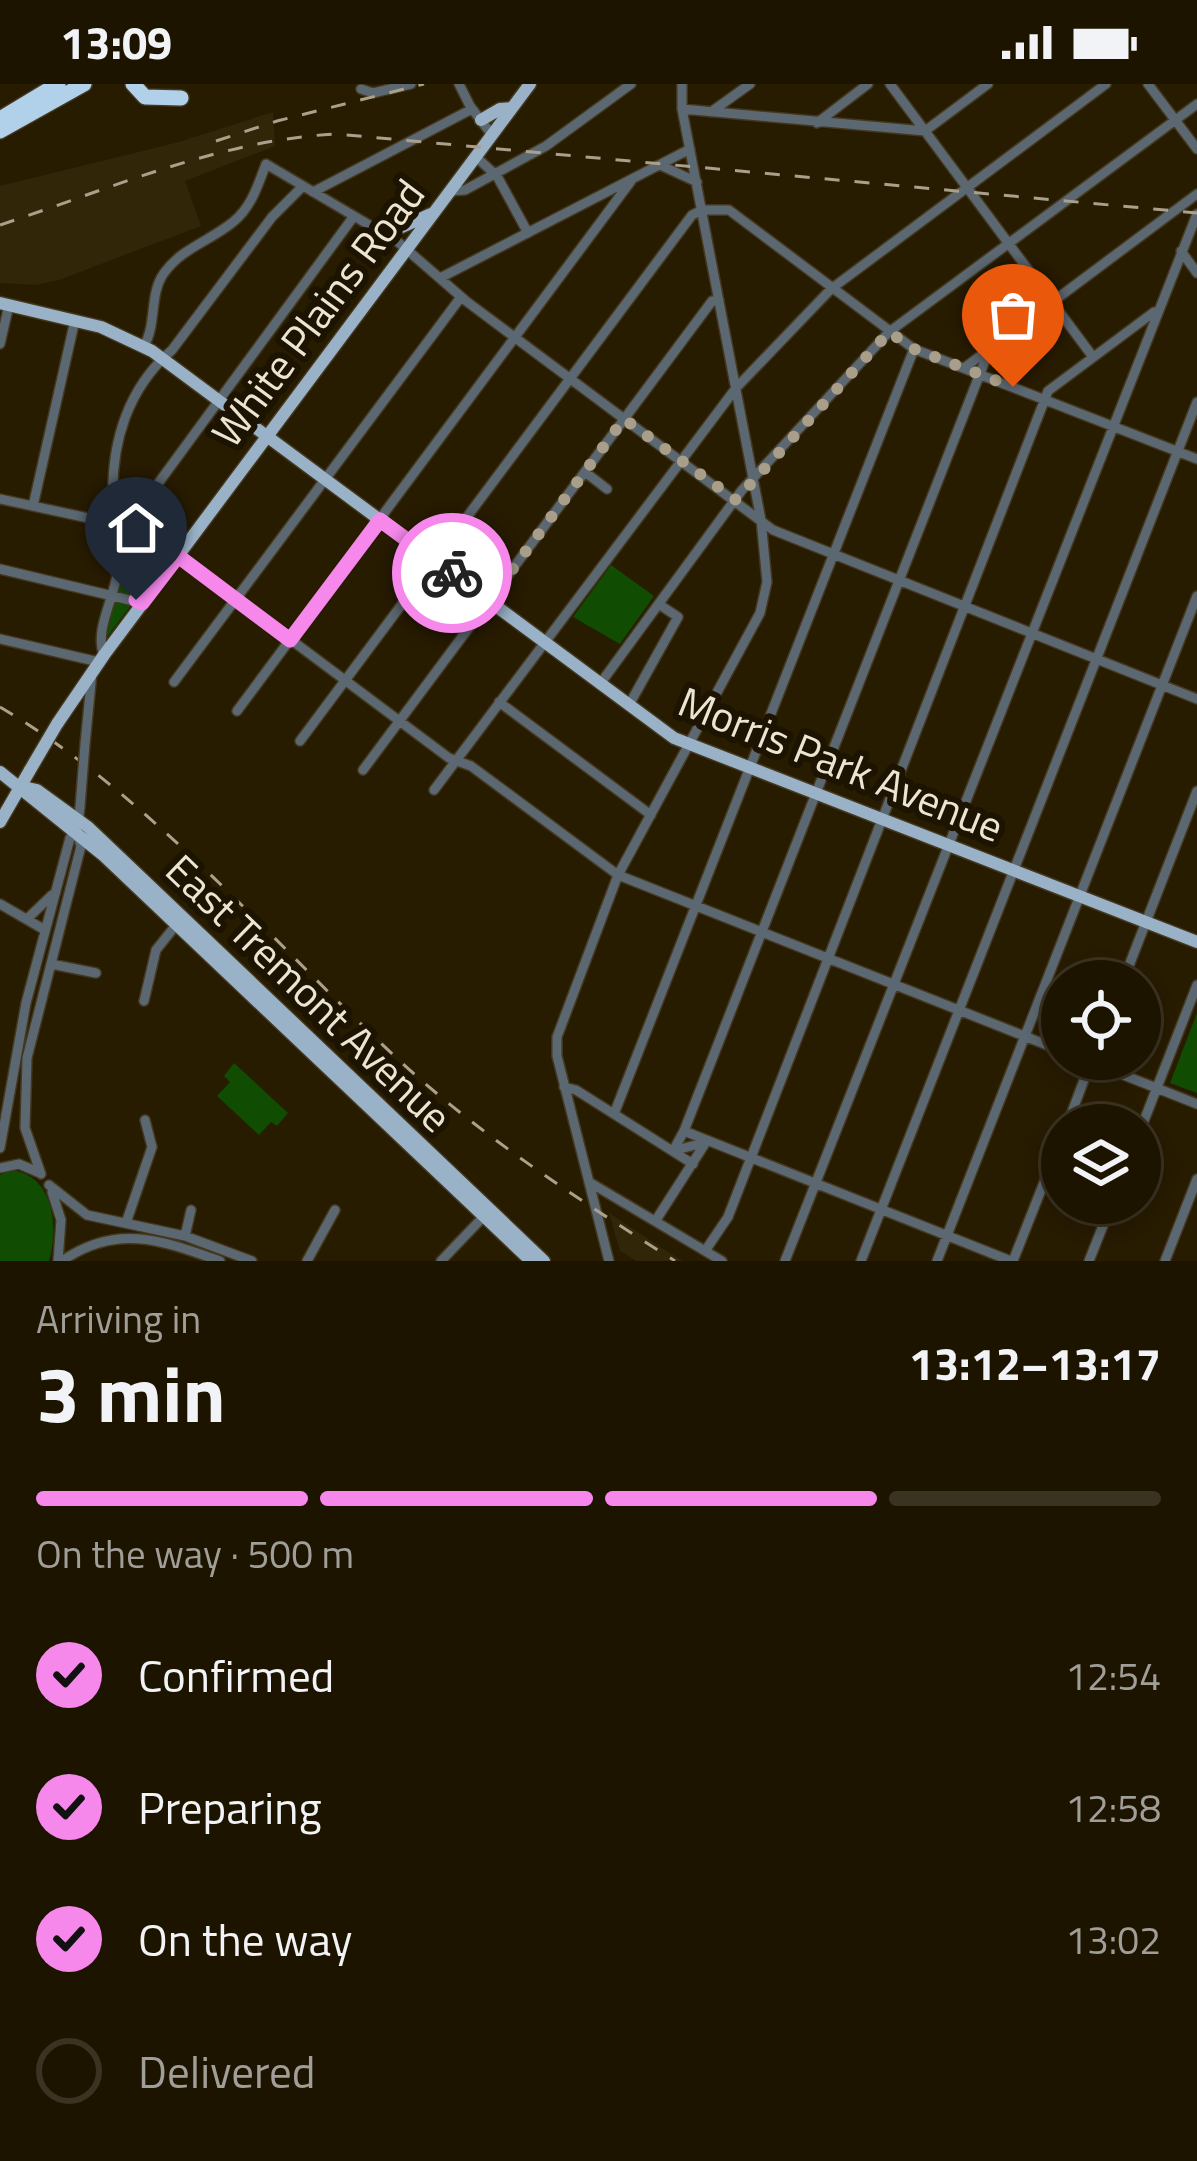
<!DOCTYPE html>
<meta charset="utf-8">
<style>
body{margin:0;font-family:"Titillium Web",sans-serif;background:#2a210f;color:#f1f3f6;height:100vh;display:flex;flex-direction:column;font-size:45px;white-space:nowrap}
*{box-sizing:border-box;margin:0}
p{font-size:39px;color:#a09e99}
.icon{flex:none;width:66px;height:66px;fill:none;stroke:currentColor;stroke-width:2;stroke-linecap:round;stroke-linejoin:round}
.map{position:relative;height:1177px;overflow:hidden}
.side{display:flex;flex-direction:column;background:#1d1400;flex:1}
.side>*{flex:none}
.controls{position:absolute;left:1041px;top:876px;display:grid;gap:24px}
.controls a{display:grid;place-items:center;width:120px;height:120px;border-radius:50%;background:#1d1400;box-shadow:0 6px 18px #0003,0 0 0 3px #3b3322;font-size:60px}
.pin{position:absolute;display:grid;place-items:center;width:102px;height:102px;color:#fff;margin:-123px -51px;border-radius:50% 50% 50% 0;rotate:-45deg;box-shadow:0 0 12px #0007}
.pin .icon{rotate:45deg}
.courier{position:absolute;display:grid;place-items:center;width:120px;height:120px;margin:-60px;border:9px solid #f688ec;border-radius:50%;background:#fff;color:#222;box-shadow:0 3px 15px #0007}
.headline em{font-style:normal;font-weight:700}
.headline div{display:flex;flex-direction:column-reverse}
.headline{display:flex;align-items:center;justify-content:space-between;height:204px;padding:0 36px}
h1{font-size:78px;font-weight:700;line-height:90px}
.bar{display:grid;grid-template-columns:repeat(4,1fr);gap:18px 12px;align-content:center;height:144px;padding:0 36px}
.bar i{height:15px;border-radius:9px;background:#3b3322}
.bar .selected{background:#f688ec}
.bar p{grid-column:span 4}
ol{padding:0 36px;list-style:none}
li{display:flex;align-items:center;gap:36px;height:132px}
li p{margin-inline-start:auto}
li .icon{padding:12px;border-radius:50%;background:#f688ec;color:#111;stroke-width:4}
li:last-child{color:#a09e99}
li i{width:66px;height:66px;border:6px solid #3b3322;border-radius:50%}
.status{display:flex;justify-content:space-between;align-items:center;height:84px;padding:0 60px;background:#1d1400;direction:ltr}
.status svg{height:33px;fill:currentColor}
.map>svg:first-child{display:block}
</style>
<div class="status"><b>13:09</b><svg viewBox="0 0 49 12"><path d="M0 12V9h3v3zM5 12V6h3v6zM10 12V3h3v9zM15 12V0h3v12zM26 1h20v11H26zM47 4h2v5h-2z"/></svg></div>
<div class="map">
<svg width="1197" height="1177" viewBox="0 0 1197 1177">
<rect width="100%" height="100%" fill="#271b00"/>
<path fill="#322609" d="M273,28L275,62L185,97L201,142L59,196L36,201L0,199V102L179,58Z
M609,1129L668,1168L683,1177H636L620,1167Z"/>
<path fill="#104d03" d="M120,447L140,451L168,472L104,557Z
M611,481L654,512L620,560L573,533Z
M1197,929V1009L1170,999Z
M234,979L288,1029L277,1042L271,1038L259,1051L217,1012L230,998L224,992Z
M11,1086C54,1091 59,1143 49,1177H0V1091Z"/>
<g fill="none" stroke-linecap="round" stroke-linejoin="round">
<g stroke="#43371e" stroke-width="12">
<path id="minor" d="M459,0L470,22L492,51
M890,0L1093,273
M1148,0L1197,65
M361,5L373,9L411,0
M682,25L925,47L988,0
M711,28L750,0
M817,39L868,0
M476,73L497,92L528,149
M660,81L697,98
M450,107L465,106L546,62L631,0
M313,108L472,25
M702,126H729L914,265L1197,375
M1181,167L1197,189
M440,194L690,65
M0,260L9,221
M144,262C157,240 149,210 164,189C182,164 210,157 233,138C251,124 258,101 266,80L398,158L466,217L773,446L1197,615
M964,284L1197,110
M585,388L607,405
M0,415L144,446L449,674L471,682L618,791L1062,967
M33,422L75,236
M119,483L135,431L354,132
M0,485L142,519
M0,555L99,578
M104,571C94,547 114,515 117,490C119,466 114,440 113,416C111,358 128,304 172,266L272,133L303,102
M174,598L461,213
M600,600L742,406L889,248L1197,20
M499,618L651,731
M629,621L678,533L660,521
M237,627L631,97
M300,657L692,131L702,126
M85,660L92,589
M363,686L712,217L719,216
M434,706L736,304L831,205L1106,0
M0,820L45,846
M27,835L52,811
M51,880L96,889
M1123,897L1197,707
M144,917L156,866L180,836
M1083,975L1197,1020
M564,1003L576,1006L693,1080
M614,1030L914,265
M1067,1041L1092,975
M684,1047L1011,1177
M1140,1047L1197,901
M0,1064L26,919L70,754L77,749
M673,1067L684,1047L990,264
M673,1067L706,1058
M0,1084L19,1080L40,1089
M41,1090L25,1044L27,974L81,762L77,749L80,723
M589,1098L722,1177
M49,1101L87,1131L185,1152L252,1177
M52,1108L61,1136L58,1177
M656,1136L706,1058
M126,1139L152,1063L145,1036
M185,1152L191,1126
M705,1167L728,1133L1048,307L1154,228
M62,1177C117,1139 161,1156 220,1177
M307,1177L335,1126
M441,1177L486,1130
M609,1177L557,972V953L618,791L760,529L767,498L761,436L682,25V0
M785,1177L1197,130
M861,1177L1197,318
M937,1177L1197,512
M1013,1177L1062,1053
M1089,1177L1112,1119
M1165,1177L1197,1095"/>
</g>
<g stroke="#43371e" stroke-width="15">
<path id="major" d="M481,36L500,25L512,24
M386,150L431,130
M0,219L101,243L152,267L674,654L1197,858
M57,640L104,571L530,0
M0,688L103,771L531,1177
M23,703L37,706L88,743L544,1177
M0,738L30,686"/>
</g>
<g stroke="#43371e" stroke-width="18">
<path id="highway" d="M133,0L145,13L181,14
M0,35L58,0
M0,47L84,0"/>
</g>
<use href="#minor" stroke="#5b6771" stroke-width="9"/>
<use href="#major" stroke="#99b2c7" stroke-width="12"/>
<use href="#highway" stroke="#b1d0e9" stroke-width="15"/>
<path stroke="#aaa08c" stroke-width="3" stroke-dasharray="15 15" stroke-linecap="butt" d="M216,57L277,37L424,0
M0,141C110,105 219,56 336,50L1197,129
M0,623C156,716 270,857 402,979C485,1055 581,1117 675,1177"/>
<g stroke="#43371e" stroke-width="12" stroke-linecap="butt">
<path id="minor-bridge" d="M80,723L85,660"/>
</g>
<g stroke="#43371e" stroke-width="15" stroke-linecap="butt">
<path id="major-bridge" d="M30,686L57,640"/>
</g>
<use href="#minor-bridge" stroke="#5b6771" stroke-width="9"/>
<use href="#major-bridge" stroke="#99b2c7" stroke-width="12"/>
</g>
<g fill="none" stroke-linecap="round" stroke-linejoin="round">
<path stroke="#a89e8a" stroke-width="12" stroke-dasharray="0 21.6" d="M452,489L489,517L624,335L736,416L889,248L914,265L1013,303"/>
<path stroke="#f688ec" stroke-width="15" d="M136,516L142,519L178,472L290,556L380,436L452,489"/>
</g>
<g text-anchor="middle" stroke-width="12" stroke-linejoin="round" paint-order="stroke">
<g font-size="42" fill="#ede5d4" stroke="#1c1300">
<text transform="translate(318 229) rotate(-53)" y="15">White Plains Road</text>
<text transform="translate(841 680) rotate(22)" y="15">Morris Park Avenue</text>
<text transform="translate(309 909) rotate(44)" y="15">East Tremont Avenue</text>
</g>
</g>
</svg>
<div class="controls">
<a><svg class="icon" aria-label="locate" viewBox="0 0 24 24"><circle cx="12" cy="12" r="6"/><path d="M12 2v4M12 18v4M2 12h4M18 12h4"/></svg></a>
<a><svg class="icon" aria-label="layers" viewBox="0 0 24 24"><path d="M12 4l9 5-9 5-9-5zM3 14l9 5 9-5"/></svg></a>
</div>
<div class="pin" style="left:1013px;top:303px;background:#ea580c"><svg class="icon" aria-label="bag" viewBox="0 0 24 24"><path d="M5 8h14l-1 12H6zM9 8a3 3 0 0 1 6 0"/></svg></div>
<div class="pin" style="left:136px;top:516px;background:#1f2937"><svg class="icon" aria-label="home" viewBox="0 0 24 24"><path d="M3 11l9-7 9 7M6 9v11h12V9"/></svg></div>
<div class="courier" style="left:452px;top:489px"><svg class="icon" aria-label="bike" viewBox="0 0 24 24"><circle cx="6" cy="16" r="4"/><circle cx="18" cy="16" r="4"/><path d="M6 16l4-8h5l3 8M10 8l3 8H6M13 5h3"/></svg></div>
</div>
<section class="side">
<div class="headline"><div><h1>3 min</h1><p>Arriving in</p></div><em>13:12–13:17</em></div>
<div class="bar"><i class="selected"></i><i class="selected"></i><i class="selected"></i><i></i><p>On the way · 500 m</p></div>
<ol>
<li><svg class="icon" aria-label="check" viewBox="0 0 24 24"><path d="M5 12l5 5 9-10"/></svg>Confirmed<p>12:54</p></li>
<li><svg class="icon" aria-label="check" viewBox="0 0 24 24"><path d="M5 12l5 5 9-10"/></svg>Preparing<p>12:58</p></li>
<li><svg class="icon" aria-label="check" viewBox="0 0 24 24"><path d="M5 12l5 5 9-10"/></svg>On the way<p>13:02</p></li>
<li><i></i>Delivered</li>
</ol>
</section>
